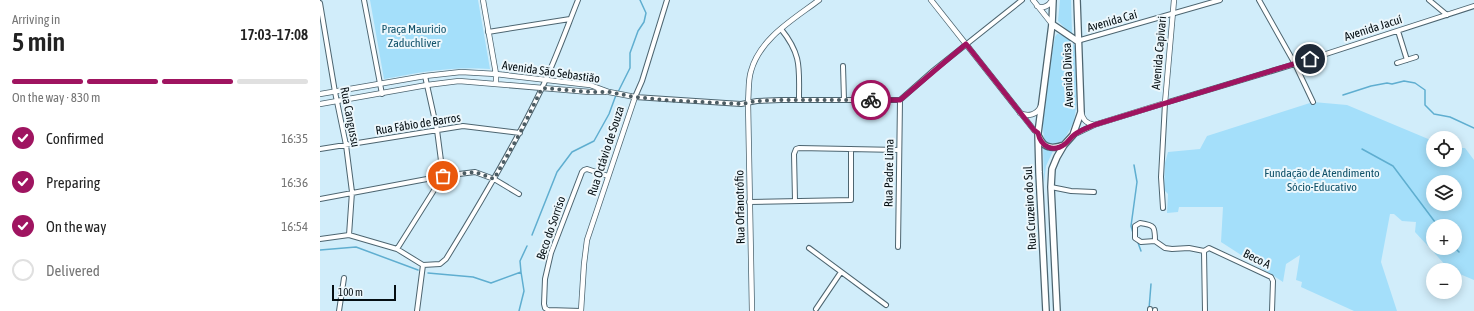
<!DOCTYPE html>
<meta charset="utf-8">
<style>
body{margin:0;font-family:"Asap Condensed",sans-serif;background:#f2f2f2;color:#222;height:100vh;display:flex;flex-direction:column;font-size:15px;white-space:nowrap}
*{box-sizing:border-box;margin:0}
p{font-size:13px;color:#767676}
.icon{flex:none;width:22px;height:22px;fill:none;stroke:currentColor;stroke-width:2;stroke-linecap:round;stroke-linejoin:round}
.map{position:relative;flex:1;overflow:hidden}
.side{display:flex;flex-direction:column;background:#fff;width:320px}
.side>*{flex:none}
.tools{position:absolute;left:1106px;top:131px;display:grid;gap:8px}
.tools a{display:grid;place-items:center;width:36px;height:36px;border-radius:50%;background:#fff;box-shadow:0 2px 10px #0003;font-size:20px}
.scale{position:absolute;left:12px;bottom:10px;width:64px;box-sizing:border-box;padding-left:4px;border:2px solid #050e12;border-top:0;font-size:11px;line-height:14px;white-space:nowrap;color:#050e12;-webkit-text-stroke:3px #ecf7fc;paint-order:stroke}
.pin{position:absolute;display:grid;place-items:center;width:34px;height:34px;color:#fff;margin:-17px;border:2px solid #fff;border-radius:50%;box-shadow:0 1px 4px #0007}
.courier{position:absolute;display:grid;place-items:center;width:40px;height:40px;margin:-20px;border:3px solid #9f1460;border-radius:50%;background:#fff;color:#222;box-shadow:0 1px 5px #0007}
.overview em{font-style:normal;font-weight:600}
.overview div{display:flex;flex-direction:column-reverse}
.overview{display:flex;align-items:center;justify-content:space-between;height:68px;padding:0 12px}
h1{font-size:26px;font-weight:600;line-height:30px}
.bar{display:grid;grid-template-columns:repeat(4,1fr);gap:6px 4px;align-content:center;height:48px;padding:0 12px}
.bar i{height:5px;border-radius:3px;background:#e0e0e0}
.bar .active{background:#9f1460}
.bar p{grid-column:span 4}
ol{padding:0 12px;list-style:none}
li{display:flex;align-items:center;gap:12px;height:44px}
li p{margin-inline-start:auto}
li .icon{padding:4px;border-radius:50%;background:#9f1460;color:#fff;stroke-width:4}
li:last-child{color:#767676}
li i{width:22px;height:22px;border:2px solid #e0e0e0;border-radius:50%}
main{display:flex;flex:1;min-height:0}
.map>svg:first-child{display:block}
</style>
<main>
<section class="side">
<div class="overview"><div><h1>5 min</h1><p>Arriving in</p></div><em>17:03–17:08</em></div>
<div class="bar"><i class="active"></i><i class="active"></i><i class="active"></i><i></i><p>On the way · 830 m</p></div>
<ol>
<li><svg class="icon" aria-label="check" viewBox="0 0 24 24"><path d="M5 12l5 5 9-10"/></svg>Confirmed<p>16:35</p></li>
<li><svg class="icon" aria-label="check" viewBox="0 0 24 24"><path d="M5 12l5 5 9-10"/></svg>Preparing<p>16:36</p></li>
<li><svg class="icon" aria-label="check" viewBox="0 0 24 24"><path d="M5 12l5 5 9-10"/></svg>On the way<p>16:54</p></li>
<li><i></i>Delivered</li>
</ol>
</section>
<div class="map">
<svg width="1154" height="311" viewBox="0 0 1154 311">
<rect width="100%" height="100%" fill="#d1edfa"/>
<path fill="#a4dffa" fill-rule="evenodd" d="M50,0H158L170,69C131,66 102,72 64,79Z
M740,0H751L752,33H750L738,21Z
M737,34C744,34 751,40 755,46C755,67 760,103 753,123C750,130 745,138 740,144L732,145L725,141C718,122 731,60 735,37Z
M993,102L1027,105L1113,141V160H1135V148H1145L1154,160V280L1135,272V270H1130L1095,232L1096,222L1082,221L1074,214H1070L1061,262L1077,311H1034L981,287L982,282L976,280L980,255L966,264L963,282L901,242L903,207H859L858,212L847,213L848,194L844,190L845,163L848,152L880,149L887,136ZM1113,182H1135V204H1113ZM1113,226H1135V248H1113Z
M723,147L729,151H733L726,166L724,183Z"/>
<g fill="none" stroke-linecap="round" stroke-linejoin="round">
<path stroke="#5faed0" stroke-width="1.5" d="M298,92L310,68V53L318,31L324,22L326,13L320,0
M1023,95L1051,86L1067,83L1072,84L1084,81L1095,83L1105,90V105L1114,114L1130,117L1154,128
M1042,149L1073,166L1118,226
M813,233L811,226L817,182L814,165
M212,235L237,172L252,152L274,141L289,114L296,95
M817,240L821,251
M1135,248L1139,252
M0,250L36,247L98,270
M108,273L153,277L171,283L201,272
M829,309L831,284
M199,311L204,291L201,272L200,261L207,246"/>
<g stroke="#4d6570" stroke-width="6">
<path id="minor" d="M44,0L62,94
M347,0L322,81L315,97L421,104L437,101L461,100H580L614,70L702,0
M939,0L975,64L993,102
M1109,0L1127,15
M0,3L15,92L26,145L32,192L29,235
M461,29C482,55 479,68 479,99
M1078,31L1087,60
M168,32L250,19
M757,41L900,0
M1077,63L1096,57
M523,66L524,100
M0,149L143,126L200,133
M731,187L751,191L774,192
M0,199L123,176L155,172L174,179L199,194
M475,200L474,154L476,149L479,148L579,150
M429,202L531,200V149
M843,208L841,177L845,103L975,64L1154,6
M0,239L29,235L77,249L103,265L120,264L126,259C160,204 193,148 221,90C235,61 246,30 258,0
M835,241C835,227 835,225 820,223L815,226V238L821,242L835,241L845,248L852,249L869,248L884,251
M578,247L580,100
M489,248L566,305
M77,249L123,176L117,130L105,76
M884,251L889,248L951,277L953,281L952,311
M884,251L885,311
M496,309L521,272
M19,311L24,278
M97,311L103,265
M261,311L228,310L225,308L224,304L225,279L231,253L262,172L264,170L267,169L288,176
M830,311V309
M835,311V310"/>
</g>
<g stroke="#4d6570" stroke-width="6">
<path id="tertiary" d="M163,0L176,74V83
M611,0L714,130L718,133
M713,0L732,24
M717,6C723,9 729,6 732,0
M0,94L105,76L141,72L176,74L270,85L289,92L315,97L267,240L264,264L261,311
M0,104L107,85L139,81L270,92H285
M761,112C763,120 766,123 774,125
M700,113C708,117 717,115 721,106
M753,135L774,125L845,103L854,0
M432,311L428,102C429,92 428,80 431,71C440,38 474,19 499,0"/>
</g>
<g stroke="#4d6570" stroke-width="8">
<path id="secondary" d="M732,24L757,41
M719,137C724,149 733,149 744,145
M726,311L719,172L718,133L732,24L733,0
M737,311L731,187L732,169L737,157L744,145L753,135L761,112L757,0"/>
</g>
<use href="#minor" stroke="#fff" stroke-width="4"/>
<use href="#tertiary" stroke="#fff" stroke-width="4.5"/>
<use href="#secondary" stroke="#fff" stroke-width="5.5"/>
</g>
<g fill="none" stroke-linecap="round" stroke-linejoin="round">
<path stroke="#4c5c63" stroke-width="4" stroke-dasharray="0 7.2" d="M123,176L155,172L174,179L200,133L222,88L270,92H289L315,97L343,100L421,104L437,101L461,100H551"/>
<path stroke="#9f1460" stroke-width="5" d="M551,100H580L646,44L714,130L718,133C721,147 733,153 745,144C748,142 750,138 754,135C759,131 767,128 774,125L990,59"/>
</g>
<g text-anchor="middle" stroke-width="4" stroke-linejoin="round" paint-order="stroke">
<g font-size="12" fill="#050e12" stroke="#ecf7fc">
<text transform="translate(792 21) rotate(-16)" y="4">Avenida Caí</text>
<text transform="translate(1053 28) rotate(-18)" y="4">Avenida Jacuí</text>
<text transform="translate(839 53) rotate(-85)" y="4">Avenida Capivari</text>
<text transform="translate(231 72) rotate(8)" y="4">Avenida São Sebastião</text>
<text transform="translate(748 75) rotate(-92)" y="4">Avenida Divisa</text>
<text transform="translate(30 117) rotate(79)" y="4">Rua Cangussu</text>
<text transform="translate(98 124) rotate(-9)" y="4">Rua Fábio de Barros</text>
<text transform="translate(286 151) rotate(-72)" y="4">Rua Octávio de Souza</text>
<text transform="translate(569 173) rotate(-89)" y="4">Rua Padre Lima</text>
<text transform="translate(420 207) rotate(-91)" y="4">Rua Orfanotrófio</text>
<text transform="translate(710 208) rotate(-93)" y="4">Rua Cruzeiro do Sul</text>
<text transform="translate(231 228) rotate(-71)" y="4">Beco do Sorriso</text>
<text transform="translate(937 259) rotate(26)" y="4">Beco A</text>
</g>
<g font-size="12" fill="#105169" stroke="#ecf7fc">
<text x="94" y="33">Praça Mauricio<tspan x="94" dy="14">Zaduchliver</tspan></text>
<text x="1002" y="177">Fundação de Atendimento<tspan x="1002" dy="14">Sócio-Educativo</tspan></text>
</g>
</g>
</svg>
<div class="tools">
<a><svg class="icon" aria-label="locate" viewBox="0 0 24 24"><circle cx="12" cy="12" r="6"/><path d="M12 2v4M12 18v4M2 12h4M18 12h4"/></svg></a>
<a><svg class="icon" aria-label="layers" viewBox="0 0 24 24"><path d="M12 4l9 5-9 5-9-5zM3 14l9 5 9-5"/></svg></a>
<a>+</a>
<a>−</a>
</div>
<div class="scale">100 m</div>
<div class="pin" style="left:123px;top:176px;background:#ea580c"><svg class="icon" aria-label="bag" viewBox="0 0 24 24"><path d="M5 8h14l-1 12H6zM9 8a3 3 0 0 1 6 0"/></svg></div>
<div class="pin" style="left:990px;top:59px;background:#1f2937"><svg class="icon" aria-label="home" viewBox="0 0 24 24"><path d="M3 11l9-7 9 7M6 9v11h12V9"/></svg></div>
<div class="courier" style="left:551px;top:100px"><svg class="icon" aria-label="bike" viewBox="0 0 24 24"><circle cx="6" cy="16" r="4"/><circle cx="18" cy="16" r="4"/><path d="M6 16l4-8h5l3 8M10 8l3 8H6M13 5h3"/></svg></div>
</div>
</main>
